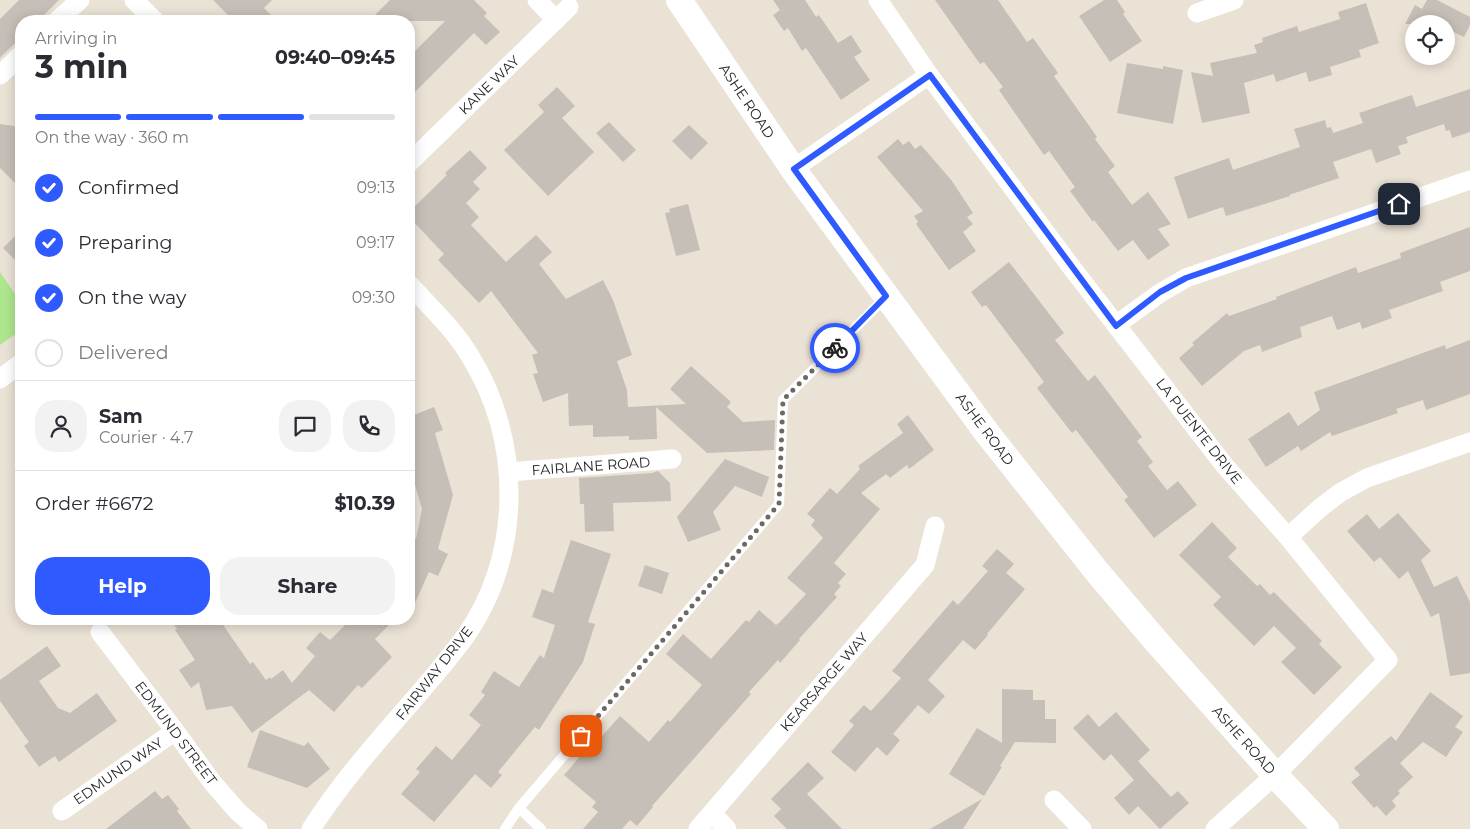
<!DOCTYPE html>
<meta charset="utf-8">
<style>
body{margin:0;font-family:Montserrat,sans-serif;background:#f2f2f3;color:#2b2b33;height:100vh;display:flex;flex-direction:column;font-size:19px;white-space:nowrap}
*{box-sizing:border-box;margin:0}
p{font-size:16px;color:#7c7c81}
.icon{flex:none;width:28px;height:28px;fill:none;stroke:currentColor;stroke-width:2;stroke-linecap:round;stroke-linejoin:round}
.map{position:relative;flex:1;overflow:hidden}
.panel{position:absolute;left:15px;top:15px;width:400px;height:610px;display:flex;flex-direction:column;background:#fff;border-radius:20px;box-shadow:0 2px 12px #0003}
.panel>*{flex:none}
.tools{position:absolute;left:1405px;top:15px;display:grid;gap:10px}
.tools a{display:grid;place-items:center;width:50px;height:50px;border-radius:50%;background:#fff;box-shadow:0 2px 12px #0003;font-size:25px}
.pin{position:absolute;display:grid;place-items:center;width:42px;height:42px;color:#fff;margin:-21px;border-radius:10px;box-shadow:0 2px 8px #0006}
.courier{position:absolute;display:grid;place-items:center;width:50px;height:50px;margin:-25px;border:4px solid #2f5aff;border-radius:50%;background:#fff;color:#222;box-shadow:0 1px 6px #0007}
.summary em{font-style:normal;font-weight:700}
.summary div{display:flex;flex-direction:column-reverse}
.summary{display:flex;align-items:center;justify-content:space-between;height:85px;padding:0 20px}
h1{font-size:32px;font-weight:700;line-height:38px}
.bar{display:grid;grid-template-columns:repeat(4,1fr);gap:8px 5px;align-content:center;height:60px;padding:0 20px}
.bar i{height:6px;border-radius:4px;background:#e1e1e2}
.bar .selected{background:#2f5aff}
.bar p{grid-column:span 4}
.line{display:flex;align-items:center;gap:12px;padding:0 20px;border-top:1px solid #e1e1e2}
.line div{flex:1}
.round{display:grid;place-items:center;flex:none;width:52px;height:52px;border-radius:20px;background:#f2f2f3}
ol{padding:0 20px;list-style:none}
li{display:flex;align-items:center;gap:15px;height:55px}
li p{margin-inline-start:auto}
li .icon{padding:5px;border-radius:50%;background:#2f5aff;color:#fff;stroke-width:4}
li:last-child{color:#7c7c81}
li i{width:28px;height:28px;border:2px solid #e1e1e2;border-radius:50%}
.button{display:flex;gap:10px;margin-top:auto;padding:10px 20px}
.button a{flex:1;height:58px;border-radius:20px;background:#2f5aff;color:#fff;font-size:20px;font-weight:700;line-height:58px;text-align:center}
.button a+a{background:#f2f2f3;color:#2b2b33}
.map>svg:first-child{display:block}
</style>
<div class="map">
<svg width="1470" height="829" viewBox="0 0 1470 829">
<rect width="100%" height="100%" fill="#ebe2d6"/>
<path fill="#aee68e" d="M0,272L21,303V330L0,345Z"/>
<path fill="#c6bfb7" d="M19,0H59L38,21H21V37L0,58V19Z
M213,0H272L264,8L277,21H234Z
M390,0H474L487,13L484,16L500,32L486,45L474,33L409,98V57L445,21H369Z
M773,0H805L816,17L819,15L838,43L851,35L862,52L854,57L870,80L841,100L806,48L802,51L788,28L784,31L773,15L780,10Z
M935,0H998L1027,42L1033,38L1058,73L1054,76L1097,137L1095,139L1115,166L1108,172L1132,205L1148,192L1171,224L1158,229L1170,245L1148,260L1133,240L1118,251L1094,220L1093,222L1070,191L1075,187L1049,151L1044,155L999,90L1003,87L984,62L980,64Z
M1104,0H1117L1125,12L1123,14L1142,41L1110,62L1079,16Z
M1427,0H1437L1470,17V25L1464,37L1446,28V24H1405L1415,5L1422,9Z
M1366,3L1379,43L1359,50L1361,57L1330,67L1332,75L1309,82L1306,72L1276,82L1274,74L1244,83L1250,113L1202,123L1191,72L1213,76L1210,63L1257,53L1254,45L1263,42L1262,38L1297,26L1299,32L1340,19L1338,12Z
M1127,63L1163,69V66L1183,70L1173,124L1117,113Z
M557,87L575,106L562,118L594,152L548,196L504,150L544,112L538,105Z
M1470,89V132L1452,138L1450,130L1446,131L1444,124L1406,137L1408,143L1398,146L1401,154L1376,163L1371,149L1333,162L1339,178L1289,195L1290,196L1226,216L1223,207L1188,219L1174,177L1229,158L1233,170L1300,147L1294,129L1325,120L1327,128L1331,127L1333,133L1363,123L1359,113L1412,95L1416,107Z
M609,122L636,150L623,162L596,133Z
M0,124L14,126L21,134V189L0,168Z
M689,125L708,143L691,160L672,141Z
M898,139L903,145L909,141L915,149L921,145L952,181L973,213L967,217L973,224L963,232L976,251L949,270L916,224L918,222L914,216L923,211L877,157Z
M470,150L487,168L473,182L480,189L466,203L479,217L471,225L506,262L536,235L552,252L539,264L566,299L603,280L613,300L632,355L617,361L627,390L628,407L686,404L670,389L691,366L731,402L727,407L743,422L775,420L774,450L707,453L656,407L657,439L629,440V436L593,437V425L569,426L568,393L543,402L533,374L538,373L532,355L538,353L491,291L479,303L438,260L444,254L409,217V212L447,175L445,173Z
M688,204L700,250L676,256L665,213L670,212L669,209Z
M1470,227V271L1440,282L1443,291L1389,310L1392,318L1362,329L1360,322L1337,330L1332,316L1300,327L1302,337L1262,352L1260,345L1244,351L1202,386L1179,358L1194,345L1192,343L1227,313L1229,316L1277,299L1276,297L1356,267L1358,273L1401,258L1400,253Z
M21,230V266L3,248Z
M1009,262L1064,333L1055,340L1088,381L1095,375L1142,437L1137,441L1153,462L1148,466L1167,490L1178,481L1197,505L1154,538L1124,500L1128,497L1076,430L1072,433L1037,388L1044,382L986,305L982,307L971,292Z
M1470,340V394L1426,410L1423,400L1396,409L1398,413L1332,436L1330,432L1301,451L1298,446L1266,467L1248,439L1289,412L1298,426L1320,410L1314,392L1445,345L1446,349Z
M434,407L443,430L435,433L453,495L438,549L448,554L438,576L429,572L409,616V536L416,539L422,509L409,464V417Z
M908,415L934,450L909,469L907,465L890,478L886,474L861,493L880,509L834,563L846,574L838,583L841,586L834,594L837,597L799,639L800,640L780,663L778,660L749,692L751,694L652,806L653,807L637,826L630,820L622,829H583L598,812L592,807L596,802L564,775L583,753L585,755L620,716L649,742L668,720L670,722L702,685L666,654L683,634L711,659L746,620L749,622L759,610L776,625L780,622L806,594L787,578L823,538L811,525L815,520L807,514L830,488L837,494L860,469L858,466L903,433L897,424Z
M725,459L769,477L762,497L735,486L713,512L721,530L688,542L677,517Z
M658,471L670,483L671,501L613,503L614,531L585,532L584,504H580L579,478L652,473Z
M1398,513L1431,551L1421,560L1434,587L1457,576L1470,602V673L1450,676L1439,613L1431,617L1408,571L1399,579L1380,557L1374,562L1347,531L1367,514L1379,529Z
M1212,522L1237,548L1228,557L1257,586L1260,584L1270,595L1274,592L1322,641L1319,644L1342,667L1314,695L1281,662L1296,648L1274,626L1254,646L1213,605L1221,597L1179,555Z
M571,540L611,554L588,622L595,624L583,662L539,730L535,727L498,772L502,775L491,788L475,774L434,822L401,794L420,772L416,769L436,746L452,760L481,725L469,715L485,695L481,692L494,671L519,687L540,655L544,658L555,625L532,617L542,589L553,593Z
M997,549L1014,564L1006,573L1025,589L987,634L988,635L975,650L963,640L928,680L945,696L929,714L918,705L893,734L900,740L887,756L877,747L855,772L831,752L854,725L849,721L864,705L871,711L901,678L892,671L953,600L958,605L988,571L982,566Z
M645,565L669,573L662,594L638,586Z
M170,619H219L250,664L253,662L266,680L270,677L271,679L283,670L292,683L315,656L306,648L320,632L330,640L351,619H395L375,639L392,657L362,688L358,685L334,712L309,690L252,733L232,706L206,710L199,682L191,688L179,670L195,660L175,630L177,629Z
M47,646L61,666L39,681L58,708L70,713L97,693L117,721L59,762L55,756L39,767L24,746L29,742L0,701V680Z
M1002,689L1033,690V700H1045V719H1056V743L1015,742L1000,766L1002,767L984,796L949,774L977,728L1002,743Z
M1430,692L1463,716L1455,727L1463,732L1446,757L1423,742L1400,763L1413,777L1398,791L1400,793L1392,801L1396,806L1386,816L1377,806L1374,808L1351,782L1360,775L1354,768L1391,736L1396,741Z
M1116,712L1150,750L1138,761L1171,797L1178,791L1189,803L1160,829L1138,806L1129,815L1114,798L1134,780L1111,754L1104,761L1073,728L1088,714L1099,727Z
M260,730L304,746L308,742L330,769L307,788L247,767Z
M808,762L824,778L807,794L842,829H787L774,816L781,809L771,799Z
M155,791L162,799L168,795L179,809L177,811L191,829H106Z
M982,799L963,829H930Z"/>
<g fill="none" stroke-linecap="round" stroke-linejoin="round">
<path stroke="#fff" stroke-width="10" d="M519,808L541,829
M505,829L519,808L779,504L783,400L886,297"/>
<path stroke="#fff" stroke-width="19" d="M134,0L155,21
M537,0L556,20
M878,0L929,75L1072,268L1225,466L1288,537L1388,660L1275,775L1215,829
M1197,13L1234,0
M57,21L80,0
M0,75L21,55
M409,163L569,7
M793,169L929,75
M1116,325L1160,293L1186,278L1470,180
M0,379L21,363
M509,472L672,459
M1288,537L1320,508L1341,492L1367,478L1470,442
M100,632L175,731L212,782L238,812L258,829
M1054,800L1082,829
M62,811L175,731
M712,813L727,829
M311,829C343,779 383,735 422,690C437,672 453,654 467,634C523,551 522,440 470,356C454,329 430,307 409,284
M698,829L925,565L935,526"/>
<path stroke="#fff" stroke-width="26" d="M679,0L793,169L987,433L1098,573L1156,641L1275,775L1326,829"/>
</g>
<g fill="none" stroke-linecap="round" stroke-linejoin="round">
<path stroke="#6c6864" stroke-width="5" stroke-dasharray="0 9" d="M581,736L779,504L783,400L835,348"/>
<path stroke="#2f5aff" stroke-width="6" d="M835,348L886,296L794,169L930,75L1116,326L1160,292L1186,278L1399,204"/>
</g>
<g text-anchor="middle" stroke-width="5" stroke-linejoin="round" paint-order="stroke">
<g font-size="14" fill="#272727" stroke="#fff">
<text transform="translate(489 85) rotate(-44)" y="5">KANE WAY</text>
<text transform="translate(747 101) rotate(56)" y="5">ASHE ROAD</text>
<text transform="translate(985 429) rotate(53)" y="5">ASHE ROAD</text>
<text transform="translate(1199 431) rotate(52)" y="5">LA PUENTE DRIVE</text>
<text transform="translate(591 466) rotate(-4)" y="5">FAIRLANE ROAD</text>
<text transform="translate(434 673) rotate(-52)" y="5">FAIRWAY DRIVE</text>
<text transform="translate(824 682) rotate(-49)" y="5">KEARSARGE WAY</text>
<text transform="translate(176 733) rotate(53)" y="5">EDMUND STREET</text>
<text transform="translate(1244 740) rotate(48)" y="5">ASHE ROAD</text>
<text transform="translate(118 771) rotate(-35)" y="5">EDMUND WAY</text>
</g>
</g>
</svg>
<div class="tools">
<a><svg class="icon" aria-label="locate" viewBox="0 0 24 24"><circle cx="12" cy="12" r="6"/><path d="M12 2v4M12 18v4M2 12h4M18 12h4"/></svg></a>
</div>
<div class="pin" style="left:581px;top:736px;background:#ea580c"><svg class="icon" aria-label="bag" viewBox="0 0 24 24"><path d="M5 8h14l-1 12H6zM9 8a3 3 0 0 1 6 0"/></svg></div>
<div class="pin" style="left:1399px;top:204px;background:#1f2937"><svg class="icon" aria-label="home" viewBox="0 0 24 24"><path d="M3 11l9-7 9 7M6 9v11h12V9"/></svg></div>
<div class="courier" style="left:835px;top:348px"><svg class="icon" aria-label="bike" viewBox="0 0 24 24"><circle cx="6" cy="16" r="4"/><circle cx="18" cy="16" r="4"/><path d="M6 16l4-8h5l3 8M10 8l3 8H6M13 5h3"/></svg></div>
<section class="panel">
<div class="summary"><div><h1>3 min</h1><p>Arriving in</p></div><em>09:40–09:45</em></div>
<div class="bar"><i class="selected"></i><i class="selected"></i><i class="selected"></i><i></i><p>On the way · 360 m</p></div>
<ol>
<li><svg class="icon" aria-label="check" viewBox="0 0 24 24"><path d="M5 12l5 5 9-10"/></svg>Confirmed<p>09:13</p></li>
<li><svg class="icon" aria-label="check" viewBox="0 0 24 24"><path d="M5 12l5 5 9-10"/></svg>Preparing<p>09:17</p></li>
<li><svg class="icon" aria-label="check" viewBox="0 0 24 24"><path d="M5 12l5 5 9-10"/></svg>On the way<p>09:30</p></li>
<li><i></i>Delivered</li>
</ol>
<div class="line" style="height:90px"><a class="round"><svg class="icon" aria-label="person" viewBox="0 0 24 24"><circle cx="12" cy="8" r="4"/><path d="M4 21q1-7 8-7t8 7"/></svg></a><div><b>Sam</b><p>Courier · 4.7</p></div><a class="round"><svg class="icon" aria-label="chat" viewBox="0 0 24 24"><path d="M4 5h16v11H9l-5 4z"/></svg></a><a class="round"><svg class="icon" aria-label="phone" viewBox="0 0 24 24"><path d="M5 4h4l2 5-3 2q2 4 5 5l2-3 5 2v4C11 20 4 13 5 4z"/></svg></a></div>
<div class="line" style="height:65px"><div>Order #6672</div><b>$10.39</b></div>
<div class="button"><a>Help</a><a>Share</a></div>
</section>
</div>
